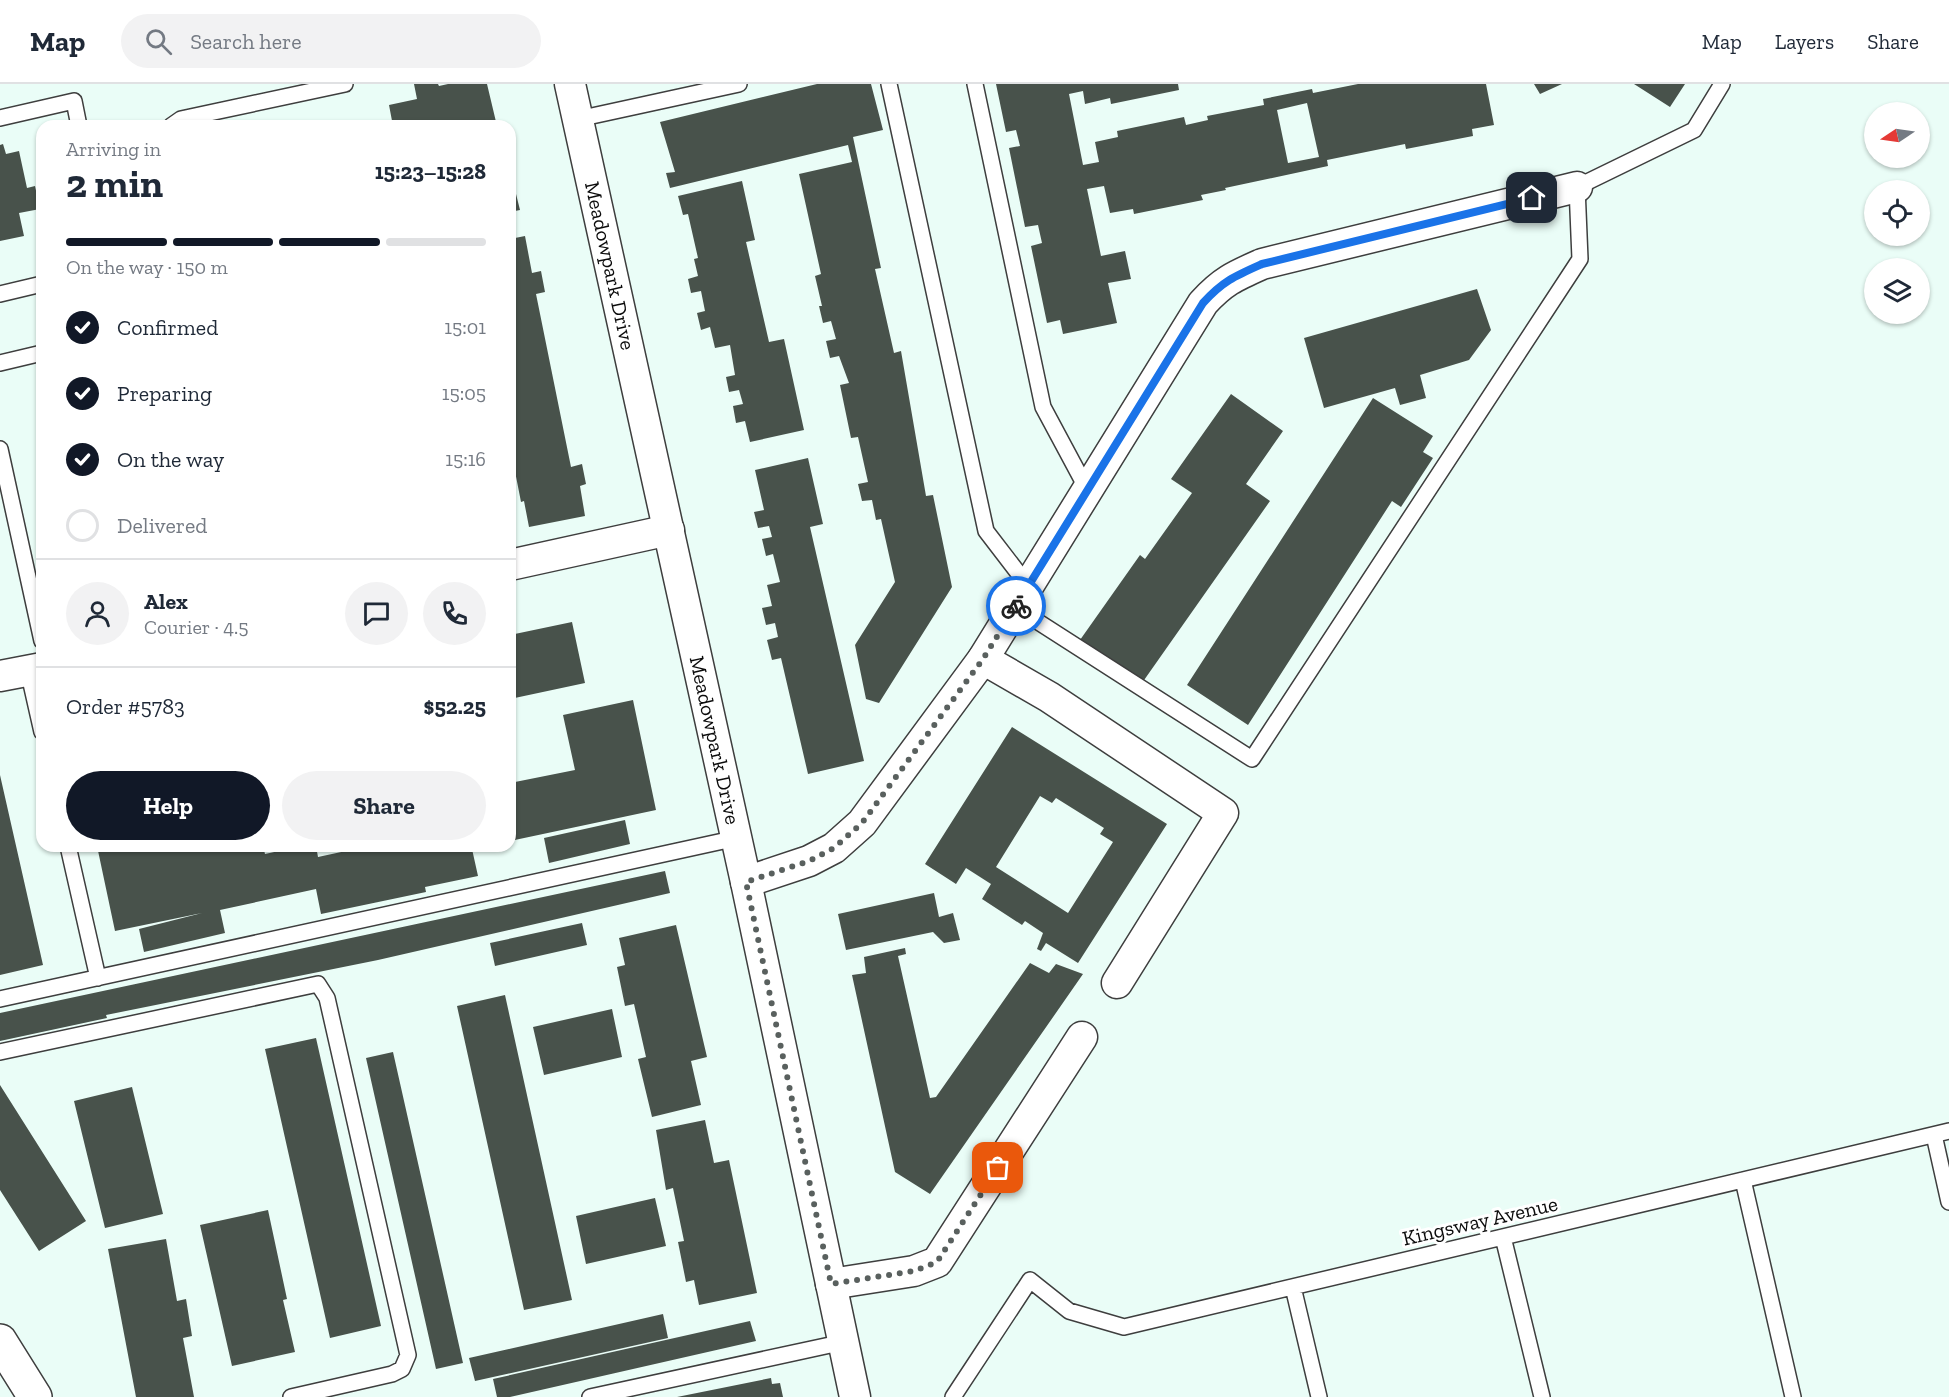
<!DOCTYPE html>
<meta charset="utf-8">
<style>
body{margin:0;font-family:"Zilla Slab",serif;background:#f2f2f3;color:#1f2937;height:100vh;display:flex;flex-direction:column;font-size:22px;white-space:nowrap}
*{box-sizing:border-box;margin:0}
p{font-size:20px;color:#747a83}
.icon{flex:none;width:33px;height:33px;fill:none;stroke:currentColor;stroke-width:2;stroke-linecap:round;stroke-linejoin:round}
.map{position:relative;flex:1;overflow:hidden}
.panel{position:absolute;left:36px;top:36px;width:480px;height:732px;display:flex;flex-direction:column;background:#fff;border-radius:18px;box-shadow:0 2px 4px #0004}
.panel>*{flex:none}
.needle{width:39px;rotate:257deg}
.fabs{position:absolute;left:1864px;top:18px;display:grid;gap:12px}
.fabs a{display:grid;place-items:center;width:66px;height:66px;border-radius:50%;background:#fff;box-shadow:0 2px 4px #0004;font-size:30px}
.pin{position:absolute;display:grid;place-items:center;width:51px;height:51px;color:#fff;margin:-26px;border-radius:12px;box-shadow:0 3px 9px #0006}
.courier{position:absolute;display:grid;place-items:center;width:60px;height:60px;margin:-30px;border:4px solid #1a73e8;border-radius:50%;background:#fff;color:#222;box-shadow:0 2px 8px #0007}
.summary em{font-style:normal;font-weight:800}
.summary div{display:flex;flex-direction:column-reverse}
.summary{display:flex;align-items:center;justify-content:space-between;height:102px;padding:0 30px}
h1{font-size:39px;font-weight:800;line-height:45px}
.bar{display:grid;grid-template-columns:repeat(4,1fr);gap:9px 6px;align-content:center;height:72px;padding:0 30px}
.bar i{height:8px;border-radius:4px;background:#e0e1e3}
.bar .on{background:#111827}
.bar p{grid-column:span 4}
.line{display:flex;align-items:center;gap:15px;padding:0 30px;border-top:2px solid #e0e1e3}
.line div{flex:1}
.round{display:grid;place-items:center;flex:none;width:63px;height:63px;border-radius:32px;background:#f2f2f3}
ol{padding:0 30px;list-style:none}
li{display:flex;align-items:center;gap:18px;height:66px}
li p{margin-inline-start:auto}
li .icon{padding:6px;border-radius:50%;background:#111827;color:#fff;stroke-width:4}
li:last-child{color:#747a83}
li i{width:33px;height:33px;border:3px solid #e0e1e3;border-radius:50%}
.button{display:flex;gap:12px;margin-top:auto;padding:12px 30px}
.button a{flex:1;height:69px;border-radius:36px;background:#111827;color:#fff;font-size:24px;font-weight:800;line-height:69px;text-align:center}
.button a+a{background:#f2f2f3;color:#1f2937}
header{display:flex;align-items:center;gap:36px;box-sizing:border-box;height:84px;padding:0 30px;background:#fff;border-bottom:2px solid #e0e1e3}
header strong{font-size:28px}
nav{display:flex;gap:33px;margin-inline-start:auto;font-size:21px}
.search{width:420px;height:54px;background:#f2f2f3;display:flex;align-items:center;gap:15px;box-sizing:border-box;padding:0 21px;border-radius:33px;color:#747a83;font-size:22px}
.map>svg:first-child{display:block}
</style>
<header>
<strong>Map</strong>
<div class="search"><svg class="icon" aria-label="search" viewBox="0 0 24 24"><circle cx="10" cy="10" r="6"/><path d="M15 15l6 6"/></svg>Search here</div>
<nav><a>Map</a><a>Layers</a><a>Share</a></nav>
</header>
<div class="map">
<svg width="1949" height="1313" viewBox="0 0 1949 1313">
<rect width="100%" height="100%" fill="#eafdf7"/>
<path fill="#48524b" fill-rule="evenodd" d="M414,0H438L439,2L448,0H487L497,42H393L389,21L417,15Z
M817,0H871L883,46L853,53L881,184L875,185L894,269L901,267L926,412L933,411L952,503L879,619L866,615L855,561L895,498L881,435L876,436L872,416L862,417L858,400L868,398L858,353L851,354L840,301L849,299L839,272L830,274L826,257L836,255L831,237L823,239L819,222H822L815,192L821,190L799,90L852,78L848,61L670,104L666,89L675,88L660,38Z
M996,0H1178L1179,6L1111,20L1110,14L1085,20L1083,7L1069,10L1083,81L1099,78L1095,58L1118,53L1117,47L1184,33L1186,41L1208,36L1207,32L1264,21L1263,15L1312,5L1313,9L1358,0H1486L1494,41L1472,45L1473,52L1406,65L1405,60L1327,76L1328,82L1225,104L1226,106L1201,111L1203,116L1134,130L1133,125L1110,129L1104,102L1087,105L1101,172L1125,167L1131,195L1108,199L1117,239L1063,250L1060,236L1047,239L1031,162L1042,159L1038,141L1025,143L1009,64L1020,62L1016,46L1006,48ZM1307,19L1319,73L1288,79L1277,26Z
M1534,0H1562L1540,10Z
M1634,0H1685L1670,23Z
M3,60L6,70L19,67L27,104L35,102L40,125L19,129L24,152L0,157V61Z
M510,86L520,126L510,128Z
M742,97L755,156L746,158L769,258L784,255L804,346L750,358L745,337L736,339L733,322L743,320L739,306L729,308L726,293L735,291L730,261L715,264L710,243L701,246L697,229L705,227L701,207L691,209L688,195L698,192L694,175L698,174L688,130L683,131L678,112Z
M525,152L532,189L541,187L545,208L536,210L571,383L582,380L586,400L580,402L585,432L529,443L524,417L521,418L512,372H510V155Z
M1477,205L1491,246L1469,276L1420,291L1426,314L1400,321L1395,304L1324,324L1304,254Z
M42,278V305H41L36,280Z
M1231,310L1283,347L1246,400L1270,417L1142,599L1080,556L1140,471L1145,475L1192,409L1171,395Z
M1373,314L1433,352L1423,368L1433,374L1401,423L1392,417L1248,641L1187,601Z
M808,374L823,440L810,443L864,677L808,690L781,574L772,576L767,556L778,553L775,539L766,541L762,524L772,522L767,501L780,498L773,470L766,472L762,455L772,453L769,442L758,444L754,428L764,426L755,386Z
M572,538L585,599L510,615V551Z
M633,616L656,726L510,757V699L575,686L563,631Z
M1012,643L1167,740L1078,879L1046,859L1041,867L1037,865L1043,849L1025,837L1022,841L982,815L991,800L966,784L956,800L925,780ZM1040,712L1052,719L1056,714L1104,744L1100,750L1113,758L1068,829L996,783Z
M0,691L43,881L0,891Z
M625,736L630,760L549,779L544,754Z
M97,762H157V764L166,762H263L265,770L302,762H316L318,773L369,762L479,763L472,765L478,792L425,803L426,808L321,830L316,805L220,826L225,849L144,868L139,845L202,829L115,847Z
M665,787L670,809L378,876L106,931L107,934L0,957V929Z
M934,809L939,833L953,829L960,856L944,859L933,848L846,866L838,830Z
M582,839L587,861L495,882L490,859Z
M676,841L707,973L691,977L701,1021L652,1033L638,975L646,973L634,920L625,922L617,883L625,881L619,854Z
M905,864L906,870L898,872L930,1014L936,1013L1030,879L1049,889L1056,880L1083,890L930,1110L895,1088L852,891L866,889L864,873Z
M505,911L572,1216L524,1226L457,922Z
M612,925L622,973L544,991L533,943Z
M316,954L381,1242L330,1254L265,965Z
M393,968L463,1279L436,1285L366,974Z
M0,1001L86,1137L39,1167L0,1106Z
M132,1003L163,1130L105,1144L74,1017Z
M705,1036L714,1079L729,1076L757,1209L699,1221L694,1196L686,1198L678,1158L684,1157L673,1104L666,1106L656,1046Z
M655,1114L666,1162L586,1180L576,1132Z
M268,1126L287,1215L283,1216L295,1268L232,1282L200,1141Z
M166,1155L177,1217L186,1215L192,1252L183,1254L194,1313H136L108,1165Z
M663,1230L668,1254L475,1297L469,1274Z
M750,1237L756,1257L510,1313H497L493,1295Z
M771,1294L772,1300L780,1299L783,1313H677Z"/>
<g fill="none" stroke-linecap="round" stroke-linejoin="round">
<g stroke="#3e3e3e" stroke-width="18">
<path id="service" d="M889,0L986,447L1029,503
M975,0L1043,323L1088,407
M0,34L74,17L79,42
M578,35L739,0
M171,42L181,35L345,0
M0,210L42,200
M0,279L42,269
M0,365L42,557
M1015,523L1252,675L1580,175L1577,103L1694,46L1722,0
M28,586L42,648
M68,762L98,894
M0,915L737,754
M0,968L318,900L327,914L408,1271L402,1285L392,1290L291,1313
M1934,1051L1949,1118
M1743,1096L1793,1313
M1503,1153L1542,1313
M1293,1203L1319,1313
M590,1313L844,1258
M953,1313L1030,1196L1069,1227L1124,1243L1949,1047"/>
</g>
<g stroke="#3e3e3e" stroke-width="33">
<g id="minor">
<path id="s1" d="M570,0L746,798L855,1313"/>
<path d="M510,481L669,446"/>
<path d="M983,575L1049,613L1223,729L1117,899"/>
<path d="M0,592L42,584"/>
<path d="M746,798L809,777L834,764L862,739L983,575L1203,219C1223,197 1235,192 1262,180L1577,103"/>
<path d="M831,1200L914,1187L937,1178L1082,953"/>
</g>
</g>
<g stroke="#3e3e3e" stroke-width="36">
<path id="tertiary" d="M0,1257L35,1313"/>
</g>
<use href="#service" stroke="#fff" stroke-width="15"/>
<use href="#minor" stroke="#fff" stroke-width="30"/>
<use href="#tertiary" stroke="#fff" stroke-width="33"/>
</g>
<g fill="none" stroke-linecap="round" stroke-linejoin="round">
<path stroke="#59605e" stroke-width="6" stroke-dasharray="0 10.8" d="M998,1084L937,1178L914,1187L831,1200L746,798L809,777L834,764L862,739L983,575L1016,522"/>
<path stroke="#1a73e8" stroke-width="8" d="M1016,522L1203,219C1223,197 1235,192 1262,180L1532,114"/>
</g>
<g text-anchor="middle" stroke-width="6" stroke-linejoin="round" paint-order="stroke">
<g font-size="21" fill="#0b0b0b" stroke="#fff">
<text dy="7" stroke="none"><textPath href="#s1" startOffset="186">Meadowpark Drive</textPath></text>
<text dy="7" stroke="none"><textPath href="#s1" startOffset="672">Meadowpark Drive</textPath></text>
<text transform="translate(1480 1137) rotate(-13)" y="7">Kingsway Avenue</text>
</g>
</g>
</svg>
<div class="fabs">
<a><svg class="needle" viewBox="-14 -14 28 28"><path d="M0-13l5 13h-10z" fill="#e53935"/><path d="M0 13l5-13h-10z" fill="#747a83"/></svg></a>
<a><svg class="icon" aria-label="locate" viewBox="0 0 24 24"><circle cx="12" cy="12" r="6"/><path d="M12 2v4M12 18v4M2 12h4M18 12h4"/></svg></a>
<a><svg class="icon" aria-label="layers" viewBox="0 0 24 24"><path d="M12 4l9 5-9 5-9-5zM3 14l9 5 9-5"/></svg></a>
</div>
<div class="pin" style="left:998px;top:1084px;background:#ea580c"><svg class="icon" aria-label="bag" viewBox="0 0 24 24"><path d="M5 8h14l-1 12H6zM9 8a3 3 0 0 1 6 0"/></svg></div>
<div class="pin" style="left:1532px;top:114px;background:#1f2937"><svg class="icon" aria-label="home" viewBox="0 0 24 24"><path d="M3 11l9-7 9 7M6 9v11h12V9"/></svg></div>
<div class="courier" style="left:1016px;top:522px"><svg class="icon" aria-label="bike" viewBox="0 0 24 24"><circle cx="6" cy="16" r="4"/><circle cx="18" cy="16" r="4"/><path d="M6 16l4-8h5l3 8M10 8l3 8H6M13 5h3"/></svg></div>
<section class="panel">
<div class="summary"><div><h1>2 min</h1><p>Arriving in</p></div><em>15:23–15:28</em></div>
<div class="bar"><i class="on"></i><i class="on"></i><i class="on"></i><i></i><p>On the way · 150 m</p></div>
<ol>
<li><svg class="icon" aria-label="check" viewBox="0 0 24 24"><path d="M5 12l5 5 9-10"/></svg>Confirmed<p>15:01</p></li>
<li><svg class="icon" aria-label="check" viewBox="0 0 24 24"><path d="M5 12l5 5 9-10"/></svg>Preparing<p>15:05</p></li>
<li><svg class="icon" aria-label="check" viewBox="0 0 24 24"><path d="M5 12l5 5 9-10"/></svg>On the way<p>15:16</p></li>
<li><i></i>Delivered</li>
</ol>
<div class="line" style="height:108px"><a class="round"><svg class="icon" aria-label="person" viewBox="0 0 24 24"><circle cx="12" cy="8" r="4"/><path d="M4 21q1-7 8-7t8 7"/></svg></a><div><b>Alex</b><p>Courier · 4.5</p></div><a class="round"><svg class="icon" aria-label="chat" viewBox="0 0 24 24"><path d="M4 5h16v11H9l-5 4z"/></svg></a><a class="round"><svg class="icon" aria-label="phone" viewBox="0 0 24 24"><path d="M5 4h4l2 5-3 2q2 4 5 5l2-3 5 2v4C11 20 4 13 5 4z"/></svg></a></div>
<div class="line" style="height:78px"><div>Order #5783</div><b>$52.25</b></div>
<div class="button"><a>Help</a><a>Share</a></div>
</section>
</div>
